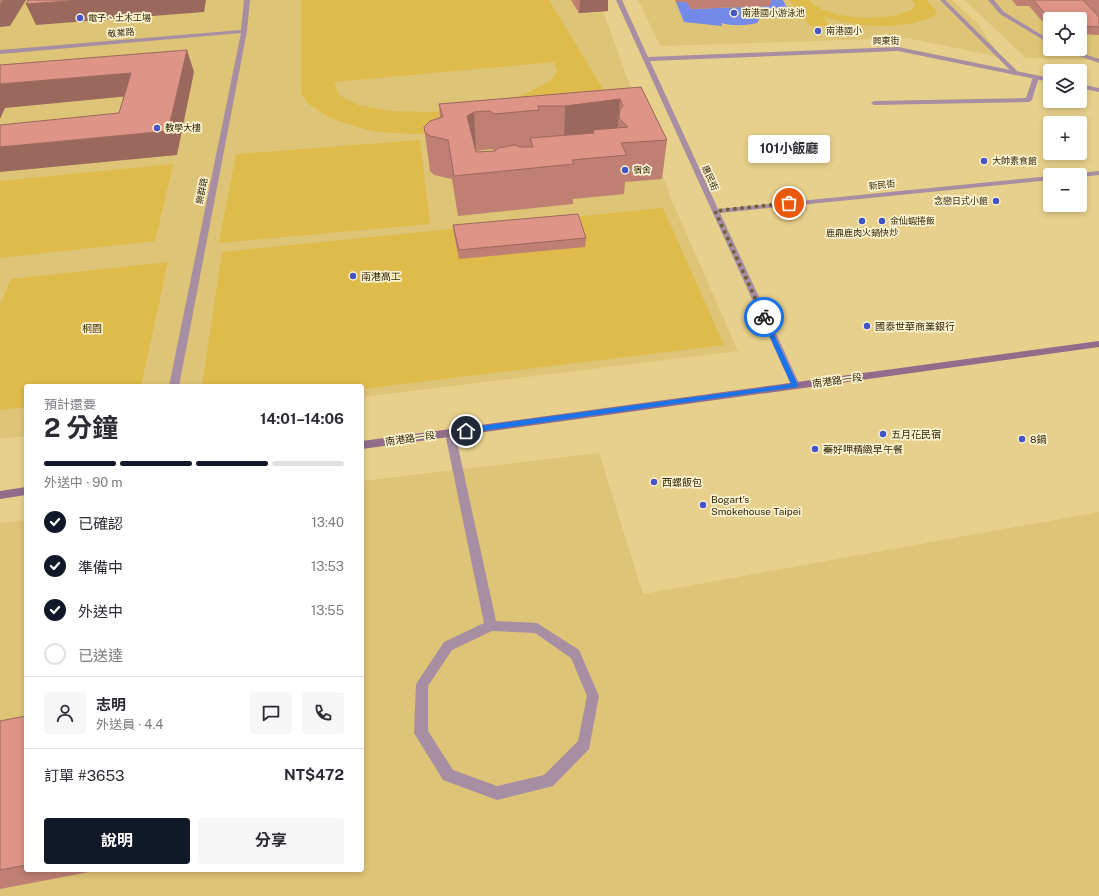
<!DOCTYPE html>
<html lang="zh-TW">
<meta charset="utf-8">
<style>
body{margin:0;font-family:"Public Sans","Noto Sans TC",sans-serif;background:#f7f7f7;color:#2b2b33;height:100vh;display:flex;flex-direction:column;font-size:15px;white-space:nowrap}
*{box-sizing:border-box;margin:0}
p{font-size:13px;color:#7c7c81}
.icon{flex:none;width:22px;height:22px;fill:none;stroke:currentColor;stroke-width:2;stroke-linecap:round;stroke-linejoin:round}
.map{position:relative;flex:1;overflow:hidden}
.panel{position:absolute;left:24px;top:384px;width:340px;height:488px;display:flex;flex-direction:column;background:#fff;border-radius:4px;box-shadow:0 2px 6px #0003}
.panel>*{flex:none}
.tools{position:absolute;left:1043px;top:12px;display:grid;gap:8px}
.tools a{display:grid;place-items:center;width:44px;height:44px;border-radius:4px;background:#fff;box-shadow:0 2px 6px #0003;font-size:20px}
.pin{position:absolute;display:grid;place-items:center;width:34px;height:34px;color:#fff;margin:-17px;border:2px solid #fff;border-radius:50%;box-shadow:0 1px 4px #0007}
.courier{position:absolute;display:grid;place-items:center;width:40px;height:40px;margin:-20px;border:3px solid #1a73e8;border-radius:50%;background:#fff;color:#222;box-shadow:0 1px 5px #0007}
.bubble{position:absolute;height:28px;border-radius:4px;background:#fff;box-shadow:0 2px 6px #0003;font-size:13px;font-weight:700;line-height:28px;text-align:center}
.overview em{font-style:normal;font-weight:700}
.overview div{display:flex;flex-direction:column-reverse}
.overview{display:flex;align-items:center;justify-content:space-between;height:68px;padding:0 20px}
h1{font-size:26px;font-weight:700;line-height:30px}
.bar{display:grid;grid-template-columns:repeat(4,1fr);gap:6px 4px;align-content:center;height:48px;padding:0 20px}
.bar i{height:5px;border-radius:3px;background:#e1e1e2}
.bar .current{background:#111827}
.bar p{grid-column:span 4}
.line{display:flex;align-items:center;gap:10px;padding:0 20px;border-top:1px solid #e1e1e2}
.line div{flex:1}
.round{display:grid;place-items:center;flex:none;width:42px;height:42px;border-radius:4px;background:#f7f7f7}
ol{padding:0 20px;list-style:none}
li{display:flex;align-items:center;gap:12px;height:44px}
li p{margin-inline-start:auto}
li .icon{padding:4px;border-radius:50%;background:#111827;color:#fff;stroke-width:4}
li:last-child{color:#7c7c81}
li i{width:22px;height:22px;border:2px solid #e1e1e2;border-radius:50%}
.button{display:flex;gap:8px;margin-top:auto;padding:8px 20px}
.button a{flex:1;height:46px;border-radius:4px;background:#111827;color:#fff;font-size:16px;font-weight:700;line-height:46px;text-align:center}
.button a+a{background:#f7f7f7;color:#2b2b33}
.map>svg:first-child{display:block}
</style>
<div class="map">
<svg width="1099" height="896" viewBox="0 0 1099 896">
<rect width="100%" height="100%" fill="#e7d08b"/>
<path fill="#dec476" fill-rule="evenodd" d="M0,0H599L672,201L738,351L362,397V386H26V436L0,439Z
M638,0H952L978,24L1000,57L907,38L660,46Z
M964,0H1099V60L1026,58ZM1050,19H1080V49H1050Z
M599,453L643,594L1099,512V896H0V523L26,520V870H362V481Z"/>
<path fill="#debb4a" fill-rule="evenodd" d="M301,0H549L609,99L574,104L569,91L557,103L441,134H412L377,132L350,125L330,118L309,104L301,94ZM554,62L557,72L550,81L527,93L504,103L476,109L432,112L390,111L358,105L339,95L334,82Z
M789,0H809C828,21 892,23 914,8L915,3L911,0H927L936,11V15C905,31 855,28 823,16L830,26H810Z
M420,140L430,224L219,243L236,154Z
M173,164L155,241L0,258V181Z
M663,208L724,345L362,389V386H202L222,252Z
M168,262L141,386H26V407L0,410V305L11,279Z"/>
<path fill="#738ae9" d="M766,0H783L788,10L787,14L778,17L760,18L757,23C744,26 733,26 721,23L722,26L684,22L676,2H687L691,9L770,6Z"/>
<g fill="none" stroke-linecap="round" stroke-linejoin="round">
<path fill="#a78ea3" fill-rule="evenodd" d="M244,0H250L247,31L179,386H169L241,33L0,54V50L241,30Z
M988,0H994L1004,12L1050,40V44L1000,14Z
M1060,49H1069L1099,59V63Z
M1036,75L1039,77L1032,100L1029,102L874,105L871,103L874,101L1026,98L1033,77Z
M450,429L453,430L455,433L496,621L537,623L579,650L599,696L589,749L553,786L497,800L443,780L414,733L416,685L418,681L444,642L484,623L445,433L447,430ZM492,631L535,633L571,658L587,696L578,741L544,775L497,786L453,770L428,731V686L452,650Z"/>
<path fill="#a78ea3" fill-rule="evenodd" d="M940,0H945L1017,71V73H1013Z"/>
<path fill="#a78ea3" fill-rule="evenodd" d="M616,0H622L648,57L898,47L1050,78V82L898,51L650,61L718,209L1050,176V180L720,213L800,385L798,387H792Z
M1080,84L1099,88V92L1080,88Z
M1099,171V175L1080,177V175H1077L1080,173Z"/>
<path fill="#916d8b" fill-rule="evenodd" d="M1099,341V347L362,449V441Z
M26,487V495L0,499V491Z"/>
</g>
<path fill="#bf7f73" fill-rule="evenodd" d="M571,0H608V11L579,13Z
M675,0H771L770,6L691,9L687,2H676Z
M1012,0H1099V35L1080,34V19H1050V30L1029,6H1017Z
M641,87L667,140L662,179L625,182L624,194L573,199V204L458,216L452,179L434,175L430,171L424,127L440,117L439,104ZM492,149L495,151L476,152L475,151Z
M453,225L586,238L585,247L459,259L454,234Z
M26,716V870H100L0,889V721Z"/>
<path fill="#9b685e" d="M3,0H26L10,26L0,27V5Z
M82,0H206L204,12L36,25L26,4Z
M580,0H608V11L579,13Z
M187,50L194,72L177,155L0,172V147L168,131Z
M131,73L140,95L5,108L0,119V84Z
M620,99L617,137L594,133L593,130V140L564,143L565,106Z
M474,112L476,151L470,154L467,116Z"/>
<path fill="#de9486" stroke="#9b685e" fill-rule="evenodd" d="M0,0H3L0,5Z
M28,0H82L26,4Z
M1033,0H1083L1099,17V27L1080,26V19H1050Z
M187,50L168,131L0,147V125L119,113L131,73L0,84V65Z
M641,87L667,140L621,143L627,155L572,160L574,164L454,176L448,140L430,136L425,132L424,127L430,121L443,117L439,104ZM620,99L623,106L620,109L619,118L628,127L593,130L594,133L530,138L533,147H520L515,145L498,148L495,151L476,152L467,116L474,112L490,111L494,114L539,110L538,106H565Z
M578,214L586,238L459,250L453,225Z
M26,716V865L0,870V721Z"/>
<path fill="#1a73e8" d="M762,316L766,317L798,385L797,387L466,433L462,431L466,428L791,384L761,317Z"/>
<g fill="none" stroke-linecap="round" stroke-linejoin="round">
<path stroke="#706237" stroke-width="4" stroke-dasharray="0 7.2" d="M764,317L715,211L789,203"/>
</g>
<g fill="#4355c9" stroke="#fdf2d0" stroke-width="1.5">
<circle cx="734" cy="13" r="4"/>
<circle cx="80" cy="18" r="4"/>
<circle cx="818" cy="31" r="4"/>
<circle cx="157" cy="128" r="4"/>
<circle cx="984" cy="161" r="4"/>
<circle cx="625" cy="170" r="4"/>
<circle cx="996" cy="201" r="4"/>
<circle cx="862" cy="221" r="4"/>
<circle cx="882" cy="221" r="4"/>
<circle cx="353" cy="276" r="4"/>
<circle cx="867" cy="326" r="4"/>
<circle cx="883" cy="434" r="4"/>
<circle cx="1022" cy="439" r="4"/>
<circle cx="815" cy="449" r="4"/>
<circle cx="654" cy="482" r="4"/>
<circle cx="703" cy="505" r="4"/>
</g>
<g text-anchor="middle" stroke-width="3.5" stroke-linejoin="round" paint-order="stroke">
<g font-size="9" fill="#30270a" stroke="#fdf2d0" text-anchor="start">
<text x="742" y="16">南港國小游泳池</text>
<text x="88" y="21">電子、土木工場</text>
<text x="826" y="34">南港國小</text>
<text x="165" y="131">教學大樓</text>
<text x="992" y="164">大帥素食館</text>
<text x="633" y="173">宿舍</text>
<text x="988" y="204" text-anchor="end">念戀日式小館</text>
<text x="890" y="224">金仙蝦捲飯</text>
<text x="862" y="236" text-anchor="middle">鹿鼎鹿肉火鍋快炒</text>
</g>
<g font-size="9" fill="#30270a" stroke="#fdf2d0">
<text transform="translate(121 33) rotate(-5)" y="3">敬業路</text>
<text x="886" y="44">興東街</text>
<text transform="translate(710 178) rotate(66)" y="3">惠民街</text>
<text transform="translate(882 185) rotate(-6)" y="3">新民街</text>
<text transform="translate(202 191) rotate(-79)" y="3">樂群路</text>
</g>
<g font-size="10" fill="#30270a" stroke="#fdf2d0" text-anchor="start">
<text x="361" y="280">南港高工</text>
<text x="875" y="330">國泰世華商業銀行</text>
<text x="891" y="438">五月花民宿</text>
<text x="1030" y="443">8鍋</text>
<text x="823" y="453">蓁好呷精緻早午餐</text>
<text x="662" y="486">西螺飯包</text>
<text x="711" y="503">Bogart's<tspan x="711" dy="12">Smokehouse Taipei</tspan></text>
</g>
<g font-size="10" fill="#423300" stroke="#fdf2d0">
<text x="92" y="332">桐園</text>
</g>
<g font-size="10" fill="#30270a" stroke="#fdf2d0">
<text transform="translate(837 380) rotate(-8)" y="4">南港路一段</text>
<text transform="translate(410 438) rotate(-8)" y="4">南港路一段</text>
</g>
</g>
</svg>
<div class="tools">
<a><svg class="icon" aria-label="locate" viewBox="0 0 24 24"><circle cx="12" cy="12" r="6"/><path d="M12 2v4M12 18v4M2 12h4M18 12h4"/></svg></a>
<a><svg class="icon" aria-label="layers" viewBox="0 0 24 24"><path d="M12 4l9 5-9 5-9-5zM3 14l9 5 9-5"/></svg></a>
<a>+</a>
<a>−</a>
</div>
<div class="pin" style="left:789px;top:203px;background:#ea580c"><svg class="icon" aria-label="bag" viewBox="0 0 24 24"><path d="M5 8h14l-1 12H6zM9 8a3 3 0 0 1 6 0"/></svg></div>
<div class="pin" style="left:466px;top:431px;background:#1f2937"><svg class="icon" aria-label="home" viewBox="0 0 24 24"><path d="M3 11l9-7 9 7M6 9v11h12V9"/></svg></div>
<div class="courier" style="left:764px;top:317px"><svg class="icon" aria-label="bike" viewBox="0 0 24 24"><circle cx="6" cy="16" r="4"/><circle cx="18" cy="16" r="4"/><path d="M6 16l4-8h5l3 8M10 8l3 8H6M13 5h3"/></svg></div>
<div class="bubble" style="left:748px;top:135px;width:82px">101小飯廳</div>
<section class="panel">
<div class="overview"><div><h1>2 分鐘</h1><p>預計還要</p></div><em>14:01–14:06</em></div>
<div class="bar"><i class="current"></i><i class="current"></i><i class="current"></i><i></i><p>外送中 · 90 m</p></div>
<ol>
<li><svg class="icon" aria-label="check" viewBox="0 0 24 24"><path d="M5 12l5 5 9-10"/></svg>已確認<p>13:40</p></li>
<li><svg class="icon" aria-label="check" viewBox="0 0 24 24"><path d="M5 12l5 5 9-10"/></svg>準備中<p>13:53</p></li>
<li><svg class="icon" aria-label="check" viewBox="0 0 24 24"><path d="M5 12l5 5 9-10"/></svg>外送中<p>13:55</p></li>
<li><i></i>已送達</li>
</ol>
<div class="line" style="height:72px"><a class="round"><svg class="icon" aria-label="person" viewBox="0 0 24 24"><circle cx="12" cy="8" r="4"/><path d="M4 21q1-7 8-7t8 7"/></svg></a><div><b>志明</b><p>外送員 · 4.4</p></div><a class="round"><svg class="icon" aria-label="chat" viewBox="0 0 24 24"><path d="M4 5h16v11H9l-5 4z"/></svg></a><a class="round"><svg class="icon" aria-label="phone" viewBox="0 0 24 24"><path d="M5 4h4l2 5-3 2q2 4 5 5l2-3 5 2v4C11 20 4 13 5 4z"/></svg></a></div>
<div class="line" style="height:52px"><div>訂單 #3653</div><b>NT$472</b></div>
<div class="button"><a>說明</a><a>分享</a></div>
</section>
</div>
